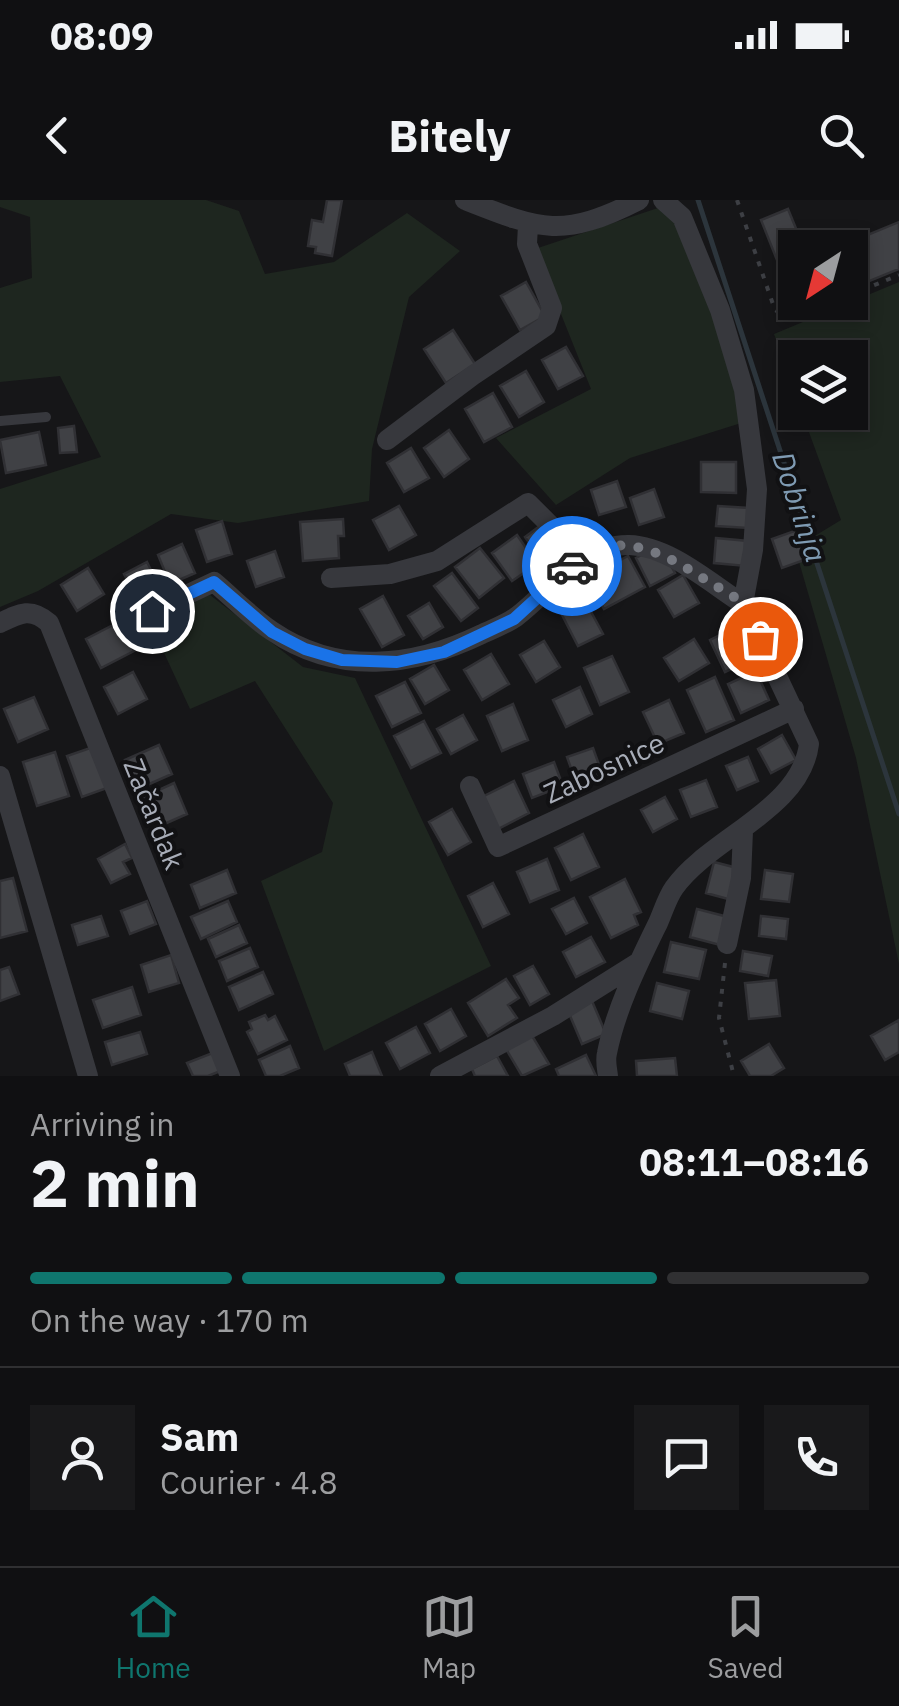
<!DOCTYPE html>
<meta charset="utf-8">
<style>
body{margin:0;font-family:"IBM Plex Sans",sans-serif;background:#19191b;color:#f1f3f6;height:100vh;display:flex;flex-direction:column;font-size:38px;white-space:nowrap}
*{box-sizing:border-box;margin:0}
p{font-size:32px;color:#9c9d9f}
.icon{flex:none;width:55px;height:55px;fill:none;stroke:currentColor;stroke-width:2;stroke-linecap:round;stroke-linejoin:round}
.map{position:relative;height:876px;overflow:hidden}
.sheet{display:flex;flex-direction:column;background:#101012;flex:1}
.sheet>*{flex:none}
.needle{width:65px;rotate:216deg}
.controls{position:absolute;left:778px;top:30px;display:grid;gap:20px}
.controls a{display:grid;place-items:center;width:90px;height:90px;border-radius:0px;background:#101012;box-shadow:0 5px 15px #0003,0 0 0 2px #303032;font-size:50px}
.pin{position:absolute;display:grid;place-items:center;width:85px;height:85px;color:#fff;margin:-42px;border:5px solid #fff;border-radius:50%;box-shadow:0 2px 10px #0007}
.courier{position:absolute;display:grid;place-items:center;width:100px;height:100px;margin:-50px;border:8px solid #1a73e8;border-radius:50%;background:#fff;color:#222;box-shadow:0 2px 12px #0007}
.overview em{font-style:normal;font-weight:800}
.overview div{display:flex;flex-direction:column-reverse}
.overview{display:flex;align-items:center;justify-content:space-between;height:170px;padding:0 30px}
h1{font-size:65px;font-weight:800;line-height:75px}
.bar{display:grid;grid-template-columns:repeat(4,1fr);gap:15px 10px;align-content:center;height:120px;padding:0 30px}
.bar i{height:12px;border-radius:8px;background:#303032}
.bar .on{background:#0f766e}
.bar p{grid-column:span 4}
.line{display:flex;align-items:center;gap:25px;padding:0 30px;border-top:2px solid #303032}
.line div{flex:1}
.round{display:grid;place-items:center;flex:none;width:105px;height:105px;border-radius:0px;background:#19191b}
.status{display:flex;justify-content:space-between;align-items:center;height:70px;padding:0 50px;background:#101012;direction:ltr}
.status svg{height:28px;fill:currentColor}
header{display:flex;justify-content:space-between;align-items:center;height:130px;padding:0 30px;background:#101012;font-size:45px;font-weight:800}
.dock{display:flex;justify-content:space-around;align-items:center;height:140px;border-top:2px solid #303032;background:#101012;font-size:28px;color:#9c9d9f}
.dock a{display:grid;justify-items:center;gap:5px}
.dock .on{color:#0f766e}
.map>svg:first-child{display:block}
</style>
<div class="status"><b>08:09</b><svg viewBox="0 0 49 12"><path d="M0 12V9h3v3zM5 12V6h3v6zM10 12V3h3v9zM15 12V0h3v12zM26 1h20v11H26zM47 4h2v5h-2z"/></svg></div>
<header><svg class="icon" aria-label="back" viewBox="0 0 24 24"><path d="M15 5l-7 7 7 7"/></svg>Bitely<svg class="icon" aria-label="search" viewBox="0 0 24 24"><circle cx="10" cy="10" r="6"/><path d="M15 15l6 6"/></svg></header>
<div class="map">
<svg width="899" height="876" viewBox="0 0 899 876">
<rect width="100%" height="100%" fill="#161618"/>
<path fill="#1e261f" d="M0,0H206L239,11L265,74L334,62L407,13L460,51L409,97L372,249L369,301L238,323L171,314L38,391L0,407V289L101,257L60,176L0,182V88L32,78L30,17L0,7Z
M673,3L757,218L630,258L556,305L496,238L591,189L535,49Z
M899,82V764L856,558L795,348L841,320L802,213L850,212V158H795V192L774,134Z
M210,395L303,467L355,478L491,766L324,851L261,681L322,652L333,603L255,481L190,509L147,416Z"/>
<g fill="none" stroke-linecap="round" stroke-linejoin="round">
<path stroke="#2c353c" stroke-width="5" d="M698,0L899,614"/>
</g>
<path fill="#404145" stroke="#303034" stroke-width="2.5" d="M327,0H342L332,56L315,53L316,47L308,46L312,20L323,22Z
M788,9L804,48H795V102H815L797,110L761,20Z
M899,22V69L850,89V48H836Z
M526,82L545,116L520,130L501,96Z
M453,130L475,164L446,183L424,149Z
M566,147L583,176L558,189L542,160Z
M526,171L544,202L519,217L500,186Z
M493,193L512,227L484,242L465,209Z
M74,226L77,252L60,253L58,228Z
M449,230L469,259L444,277L424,248Z
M39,232L46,265L6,273L0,240Z
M411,248L429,278L404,292L387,263Z
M701,262H736V293L701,292Z
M617,281L626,307L599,315L591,290Z
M654,289L664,317L639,325L630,298Z
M399,306L416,335L389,350L373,320Z
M718,306L749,308L748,328L716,326Z
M343,319L344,336H338L339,358L303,361L300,322Z
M222,321L232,354L207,362L196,330Z
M545,322L564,349L557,354L563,361L549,371L525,337Z
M800,329L810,358L782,368L772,339Z
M517,335L537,364L512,381L492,353Z
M716,338L748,341L746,366L714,363Z
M182,344L195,373L170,384L158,355Z
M480,348L504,378L479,398L455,367Z
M275,351L284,377L256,387L247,361Z
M645,353L670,364L675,373L650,386L636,358Z
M628,356L645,387L604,409L587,378Z
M147,362L161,390L139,402L124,374Z
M88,368L104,394L77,411L61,385Z
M452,373L478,408L461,421L434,386Z
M683,375L699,403L674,417L658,390Z
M383,396L404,435L382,447L360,409Z
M583,397L603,434L578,446L559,409Z
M429,403L443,427L423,439L408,416Z
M119,422L134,451L101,468L86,439Z
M742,424L757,457L725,472L710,440Z
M694,439L709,463L679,481L664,458Z
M544,441L560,467L536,482L520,455Z
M491,454L509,484L482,500L464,470Z
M612,456L629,492L600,505L584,468Z
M434,465L449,490L425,504L410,479Z
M756,471L769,500L741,513L728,484Z
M133,472L147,499L118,514L104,487Z
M715,477L734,520L706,532L687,490Z
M405,482L421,513L392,527L376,496Z
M580,487L592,514L566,527L553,500Z
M34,497L48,529L18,542L4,509Z
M669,500L684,533L658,544L643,512Z
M513,504L528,540L502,551L487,516Z
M463,515L477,540L451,554L437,529Z
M424,521L441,553L411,568L394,536Z
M782,535L796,560L771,573L758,549Z
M159,545L172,574L138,589L125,560Z
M93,547L107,588L82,597L67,556Z
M593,548L603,576L577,585L567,557Z
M55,552L69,596L37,606L23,562Z
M748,557L758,581L737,590L726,566Z
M554,562L563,586L532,598L523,574Z
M706,580L717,607L691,617L680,590Z
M514,581L529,613L498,629L482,597Z
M174,583L187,614L153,629L139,599Z
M665,597L677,619L653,632L641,610Z
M452,609L471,642L448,655L429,622Z
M583,634L599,667L571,680L555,648Z
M125,644L132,658L123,662L130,674L111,683L98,659Z
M547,659L559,690L530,702L517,672Z
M714,662L737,668L728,699L706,693Z
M227,670L236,693L200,708L191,685Z
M765,670L793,674L789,702L761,699Z
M13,678L27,731L0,738V681Z
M625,679L641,712L634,715L638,725L611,738L590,697Z
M493,683L509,714L483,727L468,696Z
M574,698L587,723L566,734L552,709Z
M147,701L156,724L130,734L121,711Z
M228,701L237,722L201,739L191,717Z
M697,709L728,717L720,745L690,737Z
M101,716L108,736L78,745L72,725Z
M761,716L788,719L786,739L759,736Z
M239,725L247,743L216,757L208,739Z
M591,737L605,762L576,777L563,752Z
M671,742L706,750L699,779L664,772Z
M250,748L258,767L227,781L219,761Z
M743,751L772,756L768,776L740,771Z
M171,755L179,783L149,792L141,765Z
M533,766L549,794L530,805L514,776Z
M9,767L19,794L0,801V770Z
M263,772L273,794L239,810L229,787Z
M506,779L519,798L508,805L517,818L488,836L468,803Z
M776,780L780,816L749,819L745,783Z
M657,783L689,791L682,819L650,811Z
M132,787L141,815L103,828L93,800Z
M592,801L606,834L582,844L568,811Z
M451,809L466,836L440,851L425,824Z
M265,815L268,820L275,816L287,840L258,854L247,832L252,829L249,822Z
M899,820V852L885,860L871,836Z
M416,827L430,853L400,869L386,843Z
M140,832L147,854L112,865L105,842Z
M531,834L549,864L522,876L506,849Z
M769,844L784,868L771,876H750L741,861Z
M290,846L299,868L280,876H266L259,860Z
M215,852L223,870L208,876H193L187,863Z
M372,852L382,876H350L345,864Z
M586,855L596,876H559L556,869Z
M497,856L508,876H475L472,869Z
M675,858L677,876H637L636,861Z"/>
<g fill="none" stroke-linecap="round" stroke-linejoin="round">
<path stroke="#3d3f44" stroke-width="4" stroke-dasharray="5 8" stroke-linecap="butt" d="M737,0L775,110L790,119L830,102
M850,95L899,75
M725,763L719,818L734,876"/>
<path stroke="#37383d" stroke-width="10" d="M0,221L46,217"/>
<path stroke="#37383d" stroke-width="20" d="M465,0C541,30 562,39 639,0
M387,240L472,176L546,126L552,108L527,44L528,25
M331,378L390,374L437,361L528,303L582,357
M152,411L214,382C233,398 251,417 272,431C338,476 414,467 482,434C493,429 506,424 516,417C552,390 580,344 629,345C669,346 710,383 743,404
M0,423C20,413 31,407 49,423L230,876
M0,576L88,876
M470,586L498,647L794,509
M727,744L741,678L743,631
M440,876L553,816L639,762
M608,876C607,868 605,861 607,853C616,808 638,764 658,723C663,712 667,698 674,688C709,638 801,610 809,544L743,404L753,350L757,289L744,190L720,110L682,17L663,0"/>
</g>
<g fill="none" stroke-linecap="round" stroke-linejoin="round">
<path stroke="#757880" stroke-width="10" stroke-dasharray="0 18" d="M572,366C616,324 667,355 709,382C719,388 734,395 742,404C750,412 755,428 760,439"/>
<path stroke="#1a73e8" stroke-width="12" d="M152,411L214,382L272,432L305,449L342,460L397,462L444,452L514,419L572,366"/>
</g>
<g text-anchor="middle" stroke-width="8" stroke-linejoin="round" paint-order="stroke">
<g font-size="28" fill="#a8adb8" stroke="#111113">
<text transform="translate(604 568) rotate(-25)" y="10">Zabosnice</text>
<text transform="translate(154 614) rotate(68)" y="10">Začardak</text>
</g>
<g font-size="30" font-style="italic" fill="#7f9bb3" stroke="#111113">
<text transform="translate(799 307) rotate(72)" y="10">Dobrinja</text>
</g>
</g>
</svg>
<div class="controls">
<a><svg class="needle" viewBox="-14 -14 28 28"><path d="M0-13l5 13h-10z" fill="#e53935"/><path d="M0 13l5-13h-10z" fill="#9c9d9f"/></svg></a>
<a><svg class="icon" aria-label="layers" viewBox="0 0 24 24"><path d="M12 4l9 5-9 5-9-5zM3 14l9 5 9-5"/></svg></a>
</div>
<div class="pin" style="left:760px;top:439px;background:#ea580c"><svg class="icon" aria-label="bag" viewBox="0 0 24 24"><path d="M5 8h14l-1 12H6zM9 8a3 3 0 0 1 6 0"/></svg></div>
<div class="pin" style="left:152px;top:411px;background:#1f2937"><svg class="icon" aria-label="home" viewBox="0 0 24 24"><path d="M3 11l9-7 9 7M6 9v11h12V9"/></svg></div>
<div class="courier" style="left:572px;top:366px"><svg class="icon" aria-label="car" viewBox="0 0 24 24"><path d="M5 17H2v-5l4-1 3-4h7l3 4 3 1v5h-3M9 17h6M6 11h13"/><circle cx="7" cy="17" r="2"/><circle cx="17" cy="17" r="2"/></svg></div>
</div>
<section class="sheet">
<div class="overview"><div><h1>2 min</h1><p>Arriving in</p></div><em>08:11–08:16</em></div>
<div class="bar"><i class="on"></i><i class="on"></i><i class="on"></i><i></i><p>On the way · 170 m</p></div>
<div class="line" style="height:180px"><a class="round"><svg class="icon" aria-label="person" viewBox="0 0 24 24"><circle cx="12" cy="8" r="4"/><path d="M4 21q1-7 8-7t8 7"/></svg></a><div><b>Sam</b><p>Courier · 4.8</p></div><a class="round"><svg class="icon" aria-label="chat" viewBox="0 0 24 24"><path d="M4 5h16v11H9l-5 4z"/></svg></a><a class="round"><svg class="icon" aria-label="phone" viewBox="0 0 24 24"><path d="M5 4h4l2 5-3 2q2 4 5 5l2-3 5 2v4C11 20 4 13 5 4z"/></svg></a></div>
</section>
<nav class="dock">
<a class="on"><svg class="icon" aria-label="home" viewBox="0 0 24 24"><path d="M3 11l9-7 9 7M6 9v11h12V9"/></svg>Home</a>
<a><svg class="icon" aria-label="map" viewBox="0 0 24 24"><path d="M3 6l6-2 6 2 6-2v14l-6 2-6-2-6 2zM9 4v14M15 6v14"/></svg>Map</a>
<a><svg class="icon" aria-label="saved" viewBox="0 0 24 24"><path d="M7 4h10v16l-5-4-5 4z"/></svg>Saved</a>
</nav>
